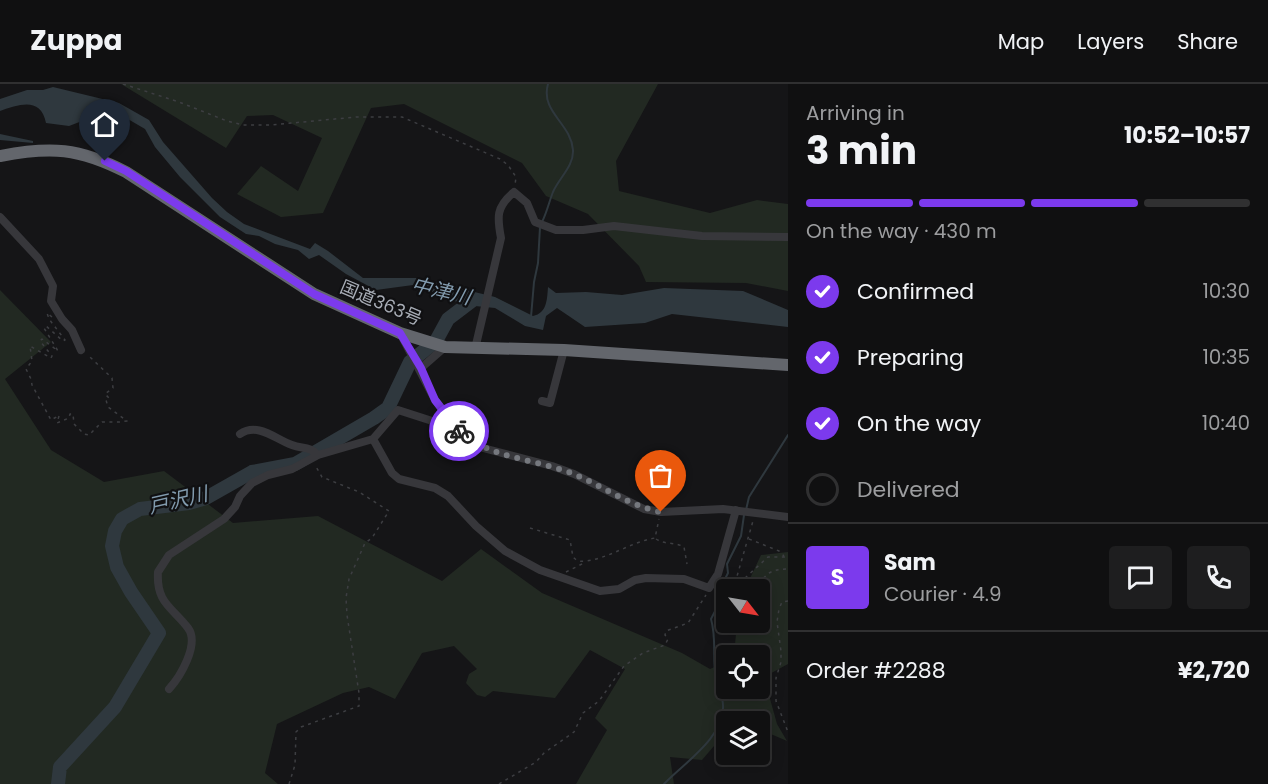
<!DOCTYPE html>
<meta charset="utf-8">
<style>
body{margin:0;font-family:Poppins,"Noto Sans JP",sans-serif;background:#1e1e1f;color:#f1f3f6;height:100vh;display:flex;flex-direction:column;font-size:22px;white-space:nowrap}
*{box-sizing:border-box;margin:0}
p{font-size:20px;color:#9c9d9f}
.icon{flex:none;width:33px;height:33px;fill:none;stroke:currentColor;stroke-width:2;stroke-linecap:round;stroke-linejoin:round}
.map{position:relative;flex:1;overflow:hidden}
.panel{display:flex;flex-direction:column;background:#101011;width:480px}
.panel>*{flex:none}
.needle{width:39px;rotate:121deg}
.fabs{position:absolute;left:716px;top:495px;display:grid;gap:12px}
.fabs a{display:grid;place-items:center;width:54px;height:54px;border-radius:6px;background:#101011;box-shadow:0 3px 15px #0003,0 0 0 2px #303031;font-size:30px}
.pin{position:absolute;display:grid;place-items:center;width:51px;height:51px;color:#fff;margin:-62px -26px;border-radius:50% 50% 50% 0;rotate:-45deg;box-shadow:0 0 6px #0007}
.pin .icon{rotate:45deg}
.courier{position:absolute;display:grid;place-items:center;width:60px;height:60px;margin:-30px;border:4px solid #7c3aed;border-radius:50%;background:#fff;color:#222;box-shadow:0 2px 8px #0007}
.summary em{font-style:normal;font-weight:700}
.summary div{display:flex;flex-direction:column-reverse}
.summary{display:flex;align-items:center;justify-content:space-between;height:102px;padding:0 18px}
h1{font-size:39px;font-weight:700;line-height:45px}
.bar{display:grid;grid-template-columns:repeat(4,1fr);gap:9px 6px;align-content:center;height:72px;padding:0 18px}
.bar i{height:8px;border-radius:4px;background:#303031}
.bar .selected{background:#7c3aed}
.bar p{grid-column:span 4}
.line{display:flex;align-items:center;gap:15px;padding:0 18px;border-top:2px solid #303031}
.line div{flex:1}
.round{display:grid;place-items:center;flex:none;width:63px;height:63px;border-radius:6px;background:#1e1e1f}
ol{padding:0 18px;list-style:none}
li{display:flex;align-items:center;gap:18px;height:66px}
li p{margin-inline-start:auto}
li .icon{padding:6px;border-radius:50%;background:#7c3aed;color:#fff;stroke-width:4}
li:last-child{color:#9c9d9f}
li i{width:33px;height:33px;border:3px solid #303031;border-radius:50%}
header{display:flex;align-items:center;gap:36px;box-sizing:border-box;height:84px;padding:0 30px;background:#101011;border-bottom:2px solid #303031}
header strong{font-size:28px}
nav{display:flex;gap:33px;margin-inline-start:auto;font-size:21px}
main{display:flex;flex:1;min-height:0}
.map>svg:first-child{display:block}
</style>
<header>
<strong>Zuppa</strong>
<nav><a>Map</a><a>Layers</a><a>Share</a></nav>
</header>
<main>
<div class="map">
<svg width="788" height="700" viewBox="0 0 788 700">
<rect width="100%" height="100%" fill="#151517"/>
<path fill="#222922" d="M121,0H658L616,77L619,107L710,129L757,116L788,120V207L746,199L646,198L639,182L588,130L546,112L522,79L404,20L371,24L323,129L281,133L237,110L261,82L298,107L322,54L273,31L247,32L226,64Z
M0,206L51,258L5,295L51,366L104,398L164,387L233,439L318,432L442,497L481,465L542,509L682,569L710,585L726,578V604H759V572L734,571L737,539L759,538V506L745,505L761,471L788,468V580L764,593L777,640L787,657L759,645V638H726V648L702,676L670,673L674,700H576L607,646L595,634L625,585L590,566L555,614L493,607L485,613L477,611L466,599L469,590L477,585L454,562L422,569L395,615L369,603L343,609L277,640L265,689L278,700H0Z"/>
<path fill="#2f383e" d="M53,3L119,19L149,36L163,58L212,114L227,128L244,140L310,165L315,159L328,167L363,194H417L495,213L533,232C547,229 547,216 548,203L556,209L586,208L622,211L664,204L743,207L788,226V243L672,230L645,239L585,243L557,224L546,232L543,246L525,242L495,224L475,222L446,215L420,202L413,201L376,206L346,190L319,171L309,175L298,166L275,160L259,152L246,150L220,133L180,93L155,63L145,45L121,31L103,29L69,42L46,39C41,13 20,20 0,27V15L27,6H43Z
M0,50L33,57V59L0,56Z"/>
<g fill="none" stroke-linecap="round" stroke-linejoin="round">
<path stroke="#2f383e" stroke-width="2" d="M542,138C547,128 549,118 553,108C559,94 574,82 573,66C571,39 540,28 548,0
M531,233L534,198L538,179L540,143
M746,426L749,413L788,351
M664,700C684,679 725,653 723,621C723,612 717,604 716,595C712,574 717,556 711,535L725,508L723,499L728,489L727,480L741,452L744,431"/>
<path stroke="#2f383e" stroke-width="14" d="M58,700L60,683L115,623L159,549L131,508L117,483L112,462L115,447L122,435L140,425L189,419L206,414L252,388L295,380L374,334L388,324L410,278L436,257L448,235L473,216"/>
<path stroke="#3d3e42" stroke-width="1.5" stroke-dasharray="3 4.5" stroke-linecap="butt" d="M123,0L179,18L227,37L243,41H271L356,33H402L500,75L508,81L516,93L515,101
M52,233L47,229L49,235L65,256L63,257L46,242L44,244L58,267L42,255L40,257L52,272L51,274L30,262L32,277L26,285L31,295L32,301L51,336L60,331
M59,332L57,339L69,334L70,330H73L74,340L84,350L89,351L102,338H119L127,337L108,323L106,316L109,314L105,310L113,304L112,294L90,273
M530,444L570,456L573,473C577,477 580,478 586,477C610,474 631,458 655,454L659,435
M656,455C665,461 676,458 684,463L687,480
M749,455L779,467L784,472
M566,488L586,478
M745,494L768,473H788
M733,506L753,437
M754,506C766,491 768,485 788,485
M788,517L782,518L779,525L777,538L781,567V578L776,594V617L788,648
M289,700L295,681L296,648L301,643L359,622V609L347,531L346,514L349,495L365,459L372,454L389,427L359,408L322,393L315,381
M499,700L536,678L544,669L574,648L583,629L599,617L624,582L643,569L665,561L668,555L665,551L666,547L688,539L706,511"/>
<path stroke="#37373b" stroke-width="8" d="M0,133L39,175L53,202L51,217L62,235L72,246L81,266
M400,249L435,316L457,345L483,364L552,382L574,390L644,425L661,428L723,425L788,433
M475,265L501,154C497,133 496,123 514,108L527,119L535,138L556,146H583L614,142L702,152L788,153
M421,284L445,263
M542,317L550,319L564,266
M240,350C258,338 275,355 292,361C302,365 310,362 318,371
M373,355L392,389L399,395L435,404L448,412L476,442L505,467L540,486L600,507L619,505L635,496L646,494L684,495L709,504L718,490L736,426
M169,605C180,593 200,560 188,544C172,523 156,519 158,488L169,471L224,435L235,423L240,412L252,399L268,391L292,385L318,371L373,355L398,326L457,345"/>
<path stroke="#63666c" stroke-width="12" d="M0,72C51,62 79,64 126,88L314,210L400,249L445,263L564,266L788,281"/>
</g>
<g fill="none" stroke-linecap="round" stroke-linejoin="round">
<path stroke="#75787e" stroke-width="6" stroke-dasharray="0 10.8" d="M459,347C490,375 538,375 576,391C604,403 630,422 661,428"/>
<path stroke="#7c3aed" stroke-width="8" d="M105,77L126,87L314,210L400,249L421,284L435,316L459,347"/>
</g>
<g text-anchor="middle" stroke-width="4.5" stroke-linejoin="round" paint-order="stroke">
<g font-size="18" fill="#a8adb6" stroke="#101012">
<text transform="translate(381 219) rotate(23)" y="6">国道363号</text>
</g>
<g font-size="20" font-style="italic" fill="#829bae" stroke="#101012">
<text transform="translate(441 207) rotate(13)" y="7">中津川</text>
<text transform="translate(178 416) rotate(-13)" y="7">戸沢川</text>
</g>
</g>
</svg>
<div class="fabs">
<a><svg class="needle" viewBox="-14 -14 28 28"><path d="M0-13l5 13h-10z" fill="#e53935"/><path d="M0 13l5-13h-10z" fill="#9c9d9f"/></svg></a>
<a><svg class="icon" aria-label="locate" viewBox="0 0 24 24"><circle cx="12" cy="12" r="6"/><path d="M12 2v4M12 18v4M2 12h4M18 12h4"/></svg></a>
<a><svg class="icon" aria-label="layers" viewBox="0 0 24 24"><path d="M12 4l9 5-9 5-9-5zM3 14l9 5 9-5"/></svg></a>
</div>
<div class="pin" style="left:661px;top:428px;background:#ea580c"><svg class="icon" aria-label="bag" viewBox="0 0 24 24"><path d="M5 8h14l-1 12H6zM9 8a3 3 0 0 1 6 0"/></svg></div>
<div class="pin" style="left:105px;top:77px;background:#1f2937"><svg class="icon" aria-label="home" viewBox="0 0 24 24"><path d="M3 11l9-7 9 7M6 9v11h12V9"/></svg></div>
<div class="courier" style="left:459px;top:347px"><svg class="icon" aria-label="bike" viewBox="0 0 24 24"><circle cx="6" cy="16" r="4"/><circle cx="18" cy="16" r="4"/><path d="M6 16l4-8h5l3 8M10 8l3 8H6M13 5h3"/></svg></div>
</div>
<section class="panel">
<div class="summary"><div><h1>3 min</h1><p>Arriving in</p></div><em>10:52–10:57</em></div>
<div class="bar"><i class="selected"></i><i class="selected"></i><i class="selected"></i><i></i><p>On the way · 430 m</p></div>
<ol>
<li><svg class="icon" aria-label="check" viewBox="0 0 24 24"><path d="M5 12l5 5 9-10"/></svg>Confirmed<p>10:30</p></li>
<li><svg class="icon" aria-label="check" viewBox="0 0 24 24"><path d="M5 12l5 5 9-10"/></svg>Preparing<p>10:35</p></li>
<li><svg class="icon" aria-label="check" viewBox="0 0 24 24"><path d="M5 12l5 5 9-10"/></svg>On the way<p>10:40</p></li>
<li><i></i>Delivered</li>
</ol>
<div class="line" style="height:108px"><b class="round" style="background:#7c3aed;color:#fff">S</b><div><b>Sam</b><p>Courier · 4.9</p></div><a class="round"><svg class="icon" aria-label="chat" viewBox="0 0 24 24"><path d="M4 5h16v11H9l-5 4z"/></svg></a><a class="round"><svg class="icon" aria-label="phone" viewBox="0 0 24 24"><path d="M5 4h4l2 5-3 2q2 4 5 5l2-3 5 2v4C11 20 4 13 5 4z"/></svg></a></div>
<div class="line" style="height:78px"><div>Order #2288</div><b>¥2,720</b></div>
</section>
</main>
